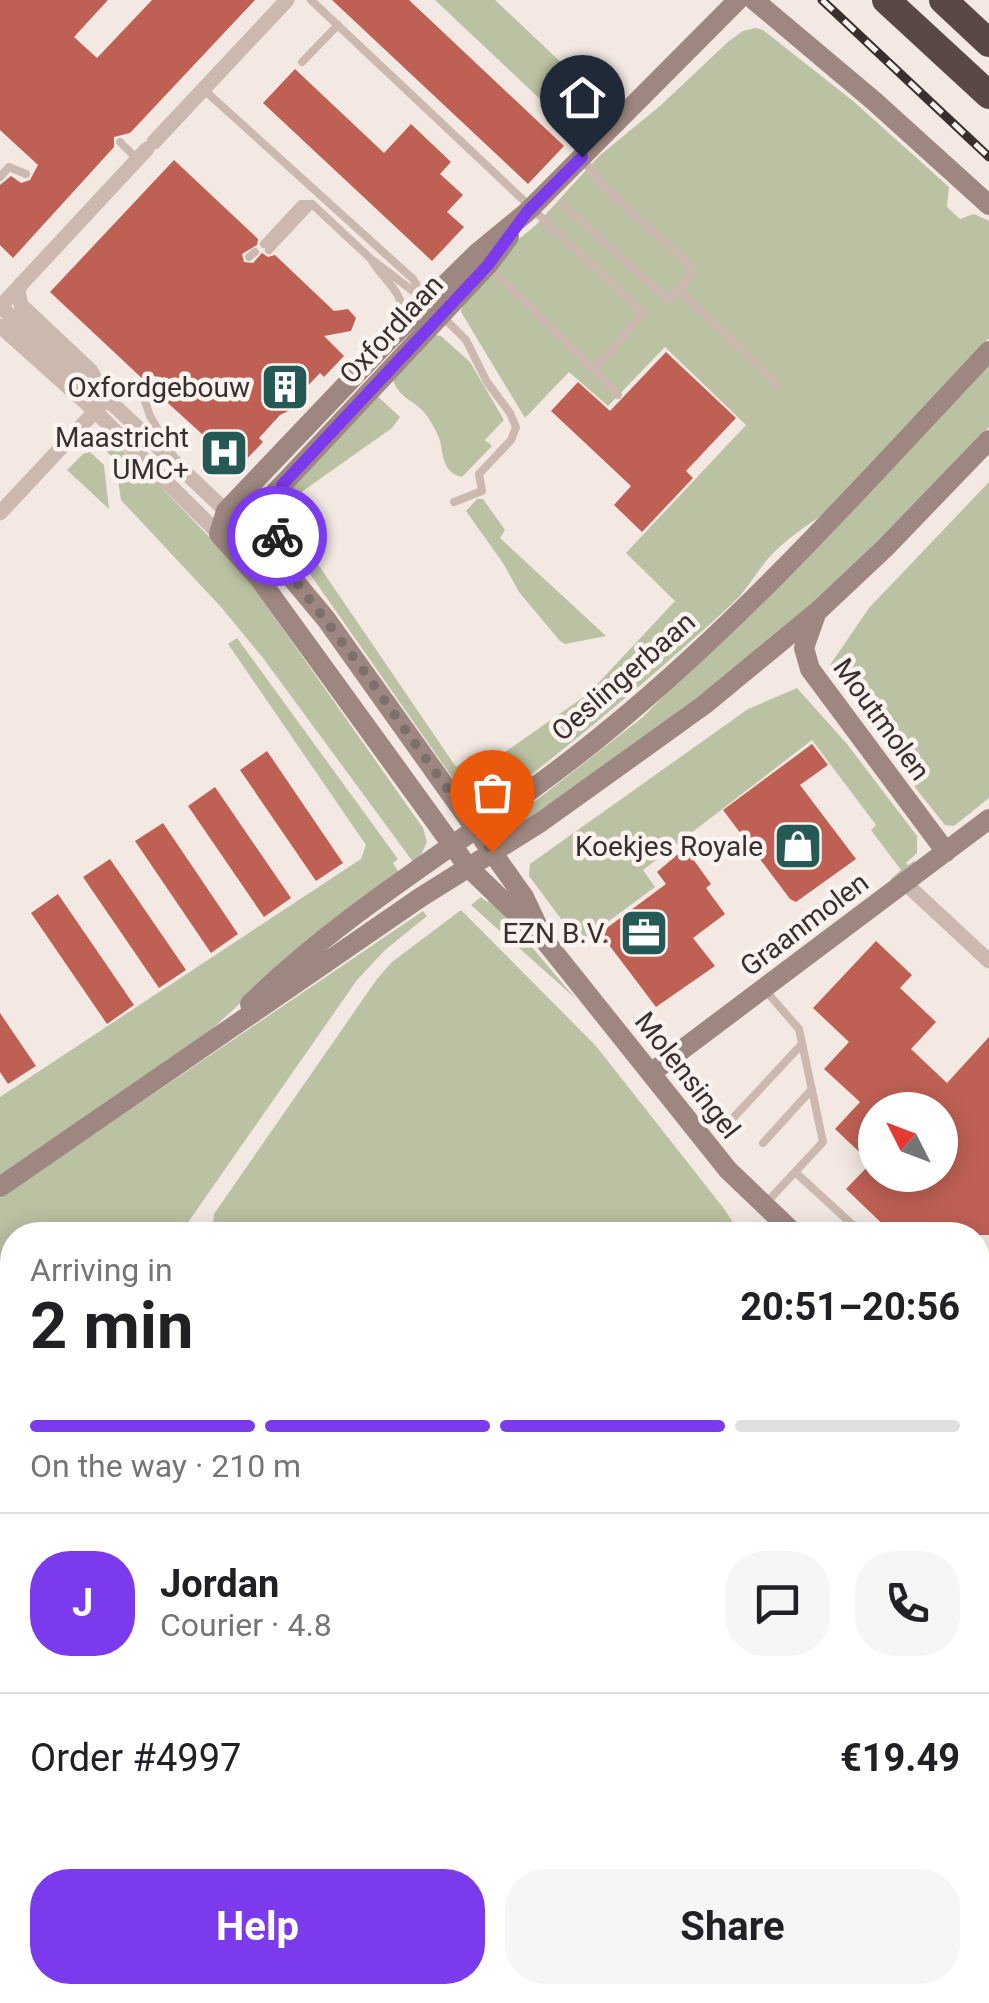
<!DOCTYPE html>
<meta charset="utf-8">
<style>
body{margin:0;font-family:Roboto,sans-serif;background:#f6f6f6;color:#202124;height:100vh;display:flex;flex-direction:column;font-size:38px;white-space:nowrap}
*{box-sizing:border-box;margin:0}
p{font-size:32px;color:#757577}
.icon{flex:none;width:55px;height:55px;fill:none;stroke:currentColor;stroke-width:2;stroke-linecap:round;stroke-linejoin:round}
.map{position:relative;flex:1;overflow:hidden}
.drawer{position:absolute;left:0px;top:1222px;width:990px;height:782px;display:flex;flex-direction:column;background:#fff;border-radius:40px 40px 0 0;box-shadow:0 5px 25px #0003}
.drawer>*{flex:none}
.needle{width:65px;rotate:312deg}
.fabs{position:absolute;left:858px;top:1092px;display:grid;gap:20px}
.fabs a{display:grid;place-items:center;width:100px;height:100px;border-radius:50%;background:#fff;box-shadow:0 5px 25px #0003;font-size:50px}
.pin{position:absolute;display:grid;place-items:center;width:85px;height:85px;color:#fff;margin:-102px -42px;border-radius:50% 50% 50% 0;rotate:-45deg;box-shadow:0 0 10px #0007}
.pin .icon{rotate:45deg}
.courier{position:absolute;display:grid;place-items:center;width:100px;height:100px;margin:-50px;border:8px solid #7c3aed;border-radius:50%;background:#fff;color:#222;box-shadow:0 2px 12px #0007}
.summary em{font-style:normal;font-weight:700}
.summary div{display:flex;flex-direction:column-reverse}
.summary{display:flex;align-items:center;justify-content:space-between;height:170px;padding:0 30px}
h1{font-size:65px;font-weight:700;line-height:75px}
.bar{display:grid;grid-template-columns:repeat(4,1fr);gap:15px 10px;align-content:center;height:120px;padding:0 30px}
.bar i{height:12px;border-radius:8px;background:#e0e0e0}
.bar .selected{background:#7c3aed}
.bar p{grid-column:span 4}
.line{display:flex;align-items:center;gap:25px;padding:0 30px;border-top:2px solid #e0e0e0}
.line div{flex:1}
.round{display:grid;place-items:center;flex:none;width:105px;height:105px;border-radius:40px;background:#f6f6f6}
.action{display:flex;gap:20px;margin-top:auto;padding:20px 30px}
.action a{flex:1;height:115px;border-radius:40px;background:#7c3aed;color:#fff;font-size:40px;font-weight:700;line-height:115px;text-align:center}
.action a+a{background:#f6f6f6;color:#202124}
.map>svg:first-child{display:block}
</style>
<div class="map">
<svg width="989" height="2003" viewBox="0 0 989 2003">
<rect width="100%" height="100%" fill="#f3e9e2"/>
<path fill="#bbc1a3" d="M435,0H495L606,105L575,132Z
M756,28L763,30L853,101L949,187L947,207L960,219L974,214L989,221V338L824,514C801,529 776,546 760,569C750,582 744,593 732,604C659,671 585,733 508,793C489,803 475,800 459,787L303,564L280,524L284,495L374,393L400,417L392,428L300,493L305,503L295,511L305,526L296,532L456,767L468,759L478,771L588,694L675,601L626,553L746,425L665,347L608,406L569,372L525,418L461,312L463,301L515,242L535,226L599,156L660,106L729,41L743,31Z
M435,335L441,336L470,362L504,420L485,440L492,446L462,477C441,472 444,453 439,438C437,432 430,420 427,416C417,401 399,399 393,380Z
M989,365V427C937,483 887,540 830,591C727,682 614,760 502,837L497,831L643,717Z
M97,442L115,445L135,460L242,571L423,828L427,842L416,866L263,658L221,607L121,500L115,460Z
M90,452L104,465L109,509L67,470L83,454Z
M989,482V798L954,826L945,825L917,790L830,665L869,608Z
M477,499H483L505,530L500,538L606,636L565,644L560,641L519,592L503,563L466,511Z
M237,638L398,859L393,863L401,876L281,965L208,1033L0,1177V1097L361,859L366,845L228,644Z
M797,688L847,744L917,836V853L906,863L908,865L914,861L917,865L894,883L891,879L901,870L871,830L876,825L812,740L643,870L655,887L579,943L529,876L530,864L748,709Z
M481,897L487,902L491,899L575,998L471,905Z
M461,910L596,1046L725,1210L741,1235H276L219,1228L213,1225L214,1214L377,979L392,962Z
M423,911L427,916L385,950L357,980L182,1231L178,1235H12V1262L0,1263V1198Z
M978,1569L989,1576V1705L978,1723Z
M989,1729V1859L978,1853V1749Z
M978,1894C989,1907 989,1978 989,2003H811L794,1993L978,1992Z"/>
<path fill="#bf6054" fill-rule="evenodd" d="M0,0H108L74,37L97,58L152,0H255L130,133L114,137V147L13,258L0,245V185L11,176L21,183L30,180L38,165L0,130Z
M332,0H409L564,146L528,184Z
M295,69L384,153L411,124L451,162L440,174L463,195L447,212L464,227L432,261L263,103Z
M174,160L258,239L257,245L242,254L244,262L253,263L262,253L268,257L275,255L334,311L348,309L356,318L351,331L324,336L344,356L324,377L320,373L298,396L294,408L280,415L259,438L263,442L243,463L218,441L214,445L158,394L163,384L161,377L153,376L147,383L50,292Z
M666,352L736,418L686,471L693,478L642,532L614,505L631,486L551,411L578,382L610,411Z
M812,744L828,765L800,785L856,859L796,902L790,899L723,810Z
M267,751L343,863L316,881L240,770Z
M215,787L291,898L264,917L188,806Z
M163,823L238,934L211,953L135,841Z
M685,848L711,884L706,888L725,914L693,938L715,966L656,1007L600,933L666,884L657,872Z
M110,859L186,970L159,988L83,877Z
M58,894L134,1005L107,1024L31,913Z
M876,941L912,975L900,988L936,1022L911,1049L947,1083L989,1037V1235H894L846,1189L871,1163L835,1129L860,1102L824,1069L849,1042L813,1008ZM875,1110H940V1175H875Z
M0,1013L36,1066L8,1084L0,1072Z
M12,1433V1493L0,1485V1450Z
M0,1948L12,1956V2002L0,1995Z"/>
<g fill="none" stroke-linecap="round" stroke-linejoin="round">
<path stroke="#cbb8ae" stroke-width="8" d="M311,0L643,313L594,370L488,266
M302,62L338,25
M203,89L413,279L425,298
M120,142L137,159
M0,177L9,167L26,174
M563,205L668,300L687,280L692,267L596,179L582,157
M264,244L301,204H312L371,259L422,298
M269,250L312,204
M249,257L255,252
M371,259C383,281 405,291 402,318
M679,290L777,384
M444,318L466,340L487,382L510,413L516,427L511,440L479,474L482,491L454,502
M594,370L618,395
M156,383L145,401L150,416L173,455
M764,989L799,1029L823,1142L767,1202
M734,1117L802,1044
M763,1143L812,1089
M795,1172L855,1227
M978,1302L989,1305
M237,2003L245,1993"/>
<path stroke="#cbb8ae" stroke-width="15" d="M154,142L287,0
M21,284L18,291L21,305L91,371L104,395
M0,306L68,368L118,409L226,511
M0,307L147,149
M0,326L95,411L219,534
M0,513L100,406
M905,883L989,961
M2,1289L12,1327
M0,1399L12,1381
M0,1511L12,1519
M0,1711L12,1719
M0,1801L12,1787
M978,1880L989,1887
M455,1992L472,2003
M783,1992L801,2003
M88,2003L96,1992"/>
<path stroke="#9e8780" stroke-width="20" d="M754,0L874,101L989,205
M278,492L272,519L283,561
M226,511L256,535L326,619L524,897L542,935
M234,527L244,524L283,484L488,265L509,237
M219,534L258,577L468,867L545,941L728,1170L796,1235
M219,534L226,511L385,344L476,254L527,212L738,0
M815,617L804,648L810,669L946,852
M250,1004C359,897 495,825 612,727C749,614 868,480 989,351
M651,1073L989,819
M0,1187L421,897L541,822L704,705L818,611L885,548L989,440
M978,1362L989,1367"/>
<path stroke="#5a4844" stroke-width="28" d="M886,0L989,95
M943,0L989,43"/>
<g stroke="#3a2f2c" stroke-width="9">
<path id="rail" d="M822,0L989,157"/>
</g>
<use href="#rail" stroke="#faf3ef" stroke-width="5" stroke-dasharray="15" stroke-linecap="butt"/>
</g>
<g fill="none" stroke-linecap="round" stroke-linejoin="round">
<path stroke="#7b706c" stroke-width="10" stroke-dasharray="0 18" d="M277,536L285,567L363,670L492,852"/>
<path stroke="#7c3aed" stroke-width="12" d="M277,536L272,511L283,484L488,265L527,212L582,157"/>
</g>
<defs>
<g id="building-square" transform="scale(2.5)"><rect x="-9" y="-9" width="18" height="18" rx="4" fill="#245956" stroke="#faf3ef"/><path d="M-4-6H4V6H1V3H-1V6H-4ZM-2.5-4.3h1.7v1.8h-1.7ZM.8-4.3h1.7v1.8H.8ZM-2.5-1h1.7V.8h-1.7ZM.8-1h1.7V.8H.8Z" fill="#fff"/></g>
<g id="hospital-square" transform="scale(2.5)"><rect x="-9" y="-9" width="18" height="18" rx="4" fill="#245956" stroke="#faf3ef"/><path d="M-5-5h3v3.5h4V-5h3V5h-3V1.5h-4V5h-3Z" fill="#fff"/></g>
<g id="shop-square" transform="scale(2.5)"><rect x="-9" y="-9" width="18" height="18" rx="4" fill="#245956" stroke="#faf3ef"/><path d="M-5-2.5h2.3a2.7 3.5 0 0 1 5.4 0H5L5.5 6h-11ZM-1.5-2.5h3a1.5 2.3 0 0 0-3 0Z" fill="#fff"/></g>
<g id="office-square" transform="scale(2.5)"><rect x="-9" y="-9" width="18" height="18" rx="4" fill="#245956" stroke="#faf3ef"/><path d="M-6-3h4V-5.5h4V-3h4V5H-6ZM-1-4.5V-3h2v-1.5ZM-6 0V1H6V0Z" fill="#fff"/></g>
</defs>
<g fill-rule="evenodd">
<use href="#building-square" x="285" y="387"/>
<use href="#hospital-square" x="224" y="453"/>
<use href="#shop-square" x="798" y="846"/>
<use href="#office-square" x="644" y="933"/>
</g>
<g text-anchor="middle" stroke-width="9" stroke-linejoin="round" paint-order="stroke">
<g font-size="28" fill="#3a2f2c" stroke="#faf3ef">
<text transform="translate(391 329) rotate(-47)" y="10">Oxfordlaan</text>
<text transform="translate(623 676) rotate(-41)" y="10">Oeslingerbaan</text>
<text transform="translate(882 719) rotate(54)" y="10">Moutmolen</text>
<text transform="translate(804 924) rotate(-37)" y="10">Graanmolen</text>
<text transform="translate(688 1075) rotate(52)" y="10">Molensingel</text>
</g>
<g font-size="28" fill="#3a2f2c" stroke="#faf3ef" text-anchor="end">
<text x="250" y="397">Oxfordgebouw</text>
<text x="189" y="447">Maastricht<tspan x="189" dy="32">UMC+</tspan></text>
<text x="763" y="856">Koekjes Royale</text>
<text x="609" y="943">EZN B.V.</text>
</g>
</g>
</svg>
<div class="fabs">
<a><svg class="needle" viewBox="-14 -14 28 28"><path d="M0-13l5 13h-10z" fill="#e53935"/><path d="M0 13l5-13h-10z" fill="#757577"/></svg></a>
</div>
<div class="pin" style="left:492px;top:852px;background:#ea580c"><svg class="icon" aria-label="bag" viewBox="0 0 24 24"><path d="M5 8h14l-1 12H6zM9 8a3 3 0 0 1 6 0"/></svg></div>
<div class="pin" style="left:582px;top:157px;background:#1f2937"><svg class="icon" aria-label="home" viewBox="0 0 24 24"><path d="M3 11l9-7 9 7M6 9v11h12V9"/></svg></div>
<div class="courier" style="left:277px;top:536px"><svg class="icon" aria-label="bike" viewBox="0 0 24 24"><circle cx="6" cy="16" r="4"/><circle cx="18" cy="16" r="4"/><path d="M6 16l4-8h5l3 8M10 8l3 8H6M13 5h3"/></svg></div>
<section class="drawer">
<div class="summary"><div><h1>2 min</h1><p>Arriving in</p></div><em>20:51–20:56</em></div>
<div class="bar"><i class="selected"></i><i class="selected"></i><i class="selected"></i><i></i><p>On the way · 210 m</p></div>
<div class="line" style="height:180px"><b class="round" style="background:#7c3aed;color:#fff">J</b><div><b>Jordan</b><p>Courier · 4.8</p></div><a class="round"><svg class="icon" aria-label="chat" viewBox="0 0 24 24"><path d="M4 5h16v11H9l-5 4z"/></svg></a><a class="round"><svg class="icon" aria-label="phone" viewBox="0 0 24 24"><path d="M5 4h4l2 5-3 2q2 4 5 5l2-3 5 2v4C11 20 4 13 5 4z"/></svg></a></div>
<div class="line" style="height:130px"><div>Order #4997</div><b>€19.49</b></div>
<div class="action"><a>Help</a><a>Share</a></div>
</section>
</div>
